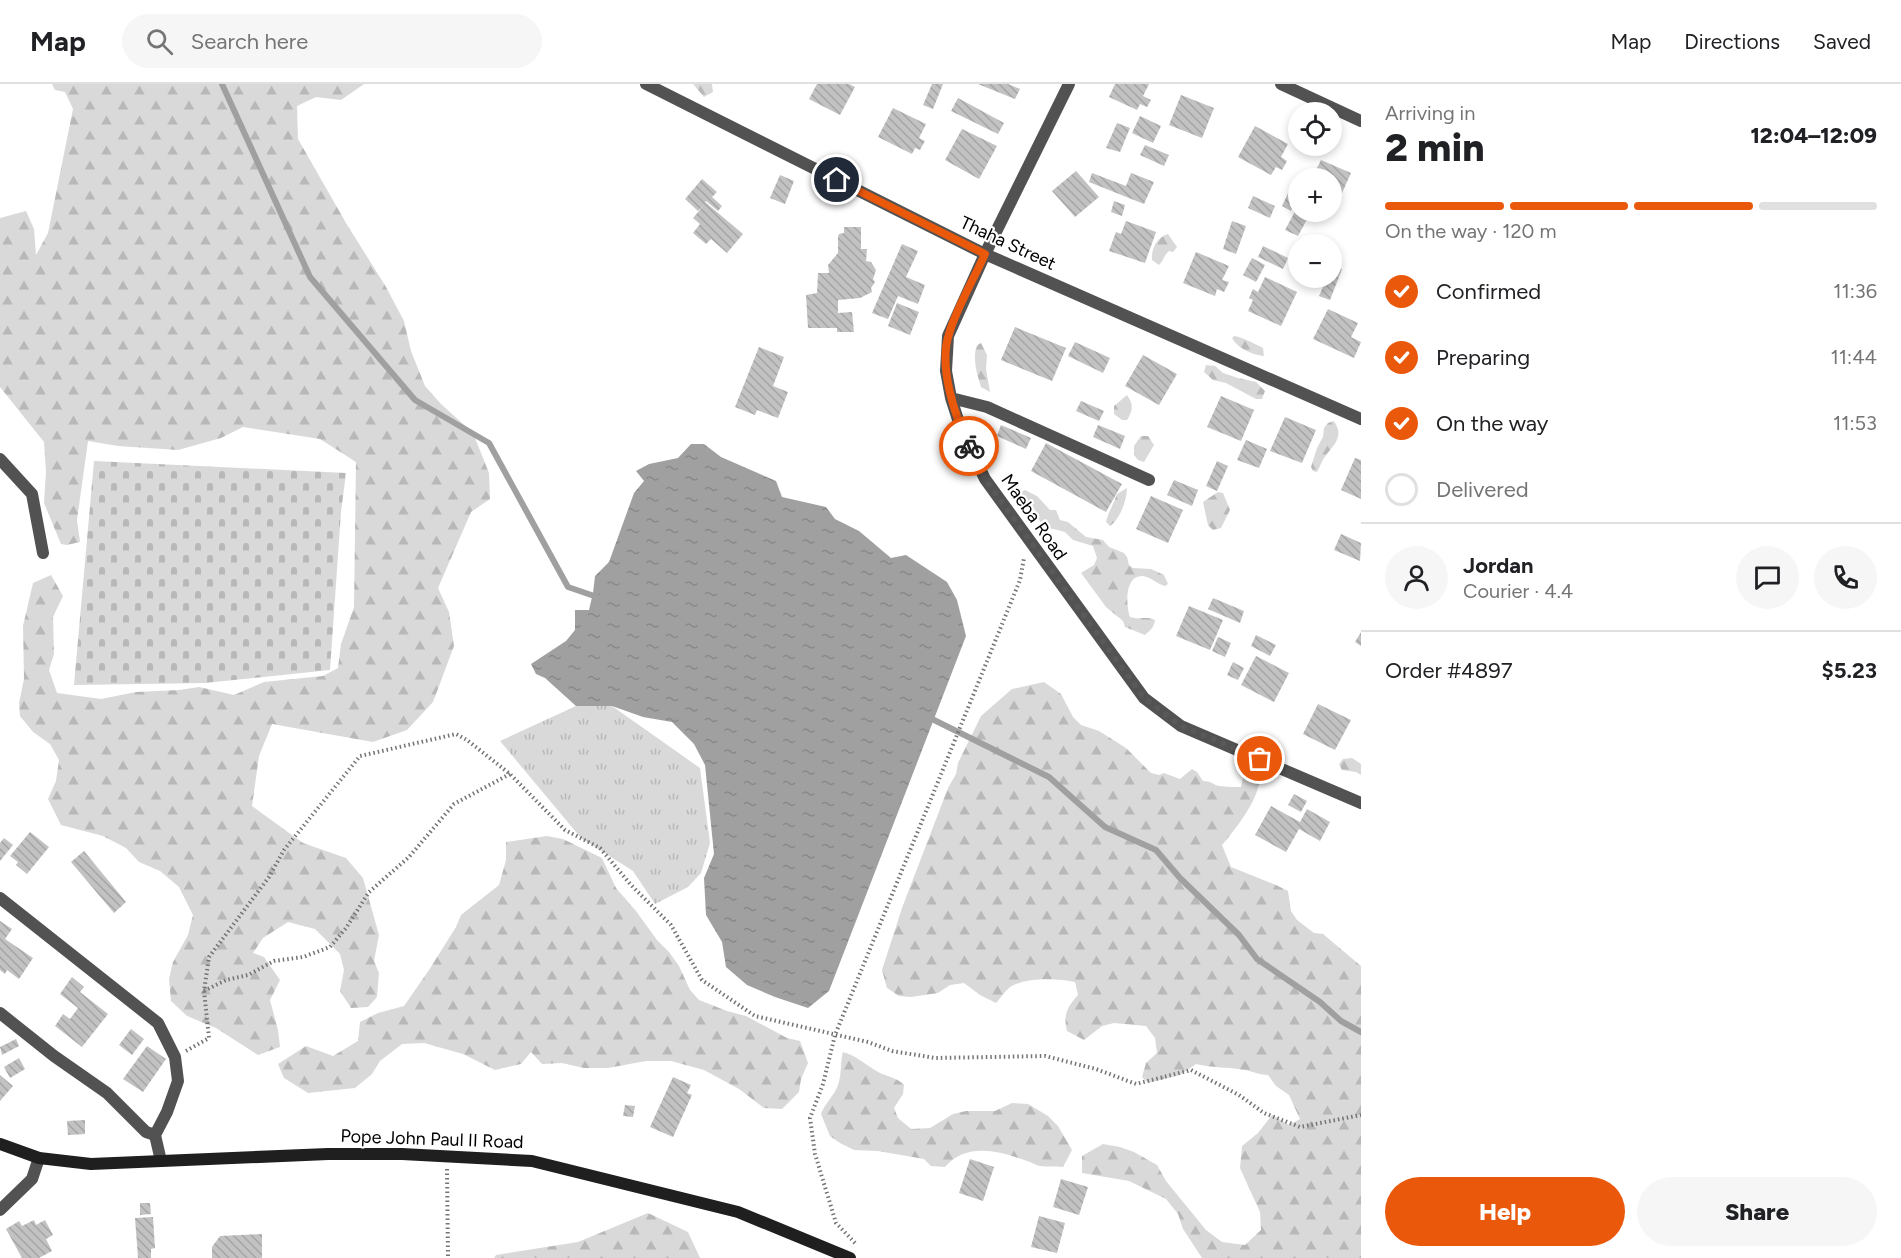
<!DOCTYPE html>
<meta charset="utf-8">
<style>
body{margin:0;font-family:Figtree,sans-serif;background:#f6f6f6;color:#202124;height:100vh;display:flex;flex-direction:column;font-size:22px;white-space:nowrap}
*{box-sizing:border-box;margin:0}
p{font-size:20px;color:#757577}
.icon{flex:none;width:33px;height:33px;fill:none;stroke:currentColor;stroke-width:2;stroke-linecap:round;stroke-linejoin:round}
.map{position:relative;flex:1;overflow:hidden}
.drawer{display:flex;flex-direction:column;background:#fff;width:540px}
.drawer>*{flex:none}
.tools{position:absolute;left:1288px;top:18px;display:grid;gap:12px}
.tools a{display:grid;place-items:center;width:54px;height:54px;border-radius:50%;background:#fff;box-shadow:0 3px 9px #0003;font-size:30px}
.pin{position:absolute;display:grid;place-items:center;width:51px;height:51px;color:#fff;margin:-26px;border:3px solid #fff;border-radius:50%;box-shadow:0 2px 6px #0007}
.courier{position:absolute;display:grid;place-items:center;width:60px;height:60px;margin:-30px;border:4px solid #ea580c;border-radius:50%;background:#fff;color:#222;box-shadow:0 2px 8px #0007}
.summary em{font-style:normal;font-weight:800}
.summary div{display:flex;flex-direction:column-reverse}
.summary{display:flex;align-items:center;justify-content:space-between;height:102px;padding:0 24px}
h1{font-size:39px;font-weight:800;line-height:45px}
.bar{display:grid;grid-template-columns:repeat(4,1fr);gap:9px 6px;align-content:center;height:72px;padding:0 24px}
.bar i{height:8px;border-radius:4px;background:#e0e0e0}
.bar .selected{background:#ea580c}
.bar p{grid-column:span 4}
.line{display:flex;align-items:center;gap:15px;padding:0 24px;border-top:2px solid #e0e0e0}
.line div{flex:1}
.round{display:grid;place-items:center;flex:none;width:63px;height:63px;border-radius:32px;background:#f6f6f6}
ol{padding:0 24px;list-style:none}
li{display:flex;align-items:center;gap:18px;height:66px}
li p{margin-inline-start:auto}
li .icon{padding:6px;border-radius:50%;background:#ea580c;color:#fff;stroke-width:4}
li:last-child{color:#757577}
li i{width:33px;height:33px;border:3px solid #e0e0e0;border-radius:50%}
.cta{display:flex;gap:12px;margin-top:auto;padding:12px 24px}
.cta a{flex:1;height:69px;border-radius:36px;background:#ea580c;color:#fff;font-size:24px;font-weight:800;line-height:69px;text-align:center}
.cta a+a{background:#f6f6f6;color:#202124}
header{display:flex;align-items:center;gap:36px;box-sizing:border-box;height:84px;padding:0 30px;background:#fff;border-bottom:2px solid #e0e0e0}
header strong{font-size:28px}
nav{display:flex;gap:33px;margin-inline-start:auto;font-size:21px}
.search{width:420px;height:54px;background:#f6f6f6;display:flex;align-items:center;gap:15px;box-sizing:border-box;padding:0 21px;border-radius:33px;color:#757577;font-size:22px}
main{display:flex;flex:1;min-height:0}
.map>svg:first-child{display:block}
</style>
<header>
<strong>Map</strong>
<div class="search"><svg class="icon" aria-label="search" viewBox="0 0 24 24"><circle cx="10" cy="10" r="6"/><path d="M15 15l6 6"/></svg>Search here</div>
<nav><a>Map</a><a>Directions</a><a>Saved</a></nav>
</header>
<main>
<div class="map">
<svg width="1361" height="1174" viewBox="0 0 1361 1174">
<defs>
<pattern id="grass-tufts" width="24" height="20" patternUnits="userSpaceOnUse" patternTransform="scale(1.5)"><rect width="24" height="20" fill="#d9d9d9"/><path d="M3 7l-1-3M5 7V3M7 7l1-3M15 17l-1-3M17 17v-4M19 17l1-3" fill="none" stroke="#b8b8b8"/></pattern>
<pattern id="forest-firs" width="22" height="20" patternUnits="userSpaceOnUse" patternTransform="scale(1.5)"><rect width="22" height="20" fill="#d9d9d9"/><path d="M5 1l3.5 6h-7zM16 11l3.5 6h-7z" fill="#b8b8b8"/></pattern>
<pattern id="cemetery-stones" width="16" height="16" patternUnits="userSpaceOnUse" patternTransform="scale(1.5)"><rect width="16" height="16" fill="#d9d9d9"/><path d="M2 7V4a2 2 0 0 1 4 0v3zM10 15v-3a2 2 0 0 1 4 0v3z" fill="#b8b8b8"/></pattern>
<pattern id="water-ripples" width="26" height="14" patternUnits="userSpaceOnUse" patternTransform="scale(1.5)"><rect width="26" height="14" fill="#a0a0a0"/><path d="M2 4q2-2 4 0t4 0M15 11q2-2 4 0t4 0" fill="none" stroke="#888"/></pattern>
<pattern id="building-back-hatch" width="6" height="6" patternUnits="userSpaceOnUse" patternTransform="scale(1.5)"><rect width="6" height="6" fill="#c2c2c2"/><path d="M-1 5l2 2M0 0l6 6M5-1l2 2" fill="none" stroke="#a5a5a5"/></pattern>
</defs>
<rect width="100%" height="100%" fill="#fff"/>
<path fill="url(#grass-tufts)" d="M576,622H612L700,684L710,759L701,789L688,803L655,820L633,787L581,754L500,657Z"/>
<path fill="url(#forest-firs)" d="M52,0H364L341,16L316,13L297,22L298,55L346,139L386,203L404,237L411,267L425,302L441,320L473,349L489,389L490,415L471,428L438,504L449,528L454,562L433,618L407,646L373,658L272,640L259,672L252,722L303,759L346,774L363,794L379,851L374,877L379,889L377,913L368,923L351,924L340,907L344,886L340,870L315,845L288,838L263,854L253,869L264,873L280,896L270,916L278,946L280,963L258,971L216,944L187,932L171,917L169,895L173,878L188,851L193,831L179,803L160,787L139,778L126,764L103,752L61,741L48,715L56,697L59,676L50,660L33,648L20,632L19,619L24,595L23,542L33,499L51,491L63,512L53,533L54,570L49,586L57,609L101,615L136,608L179,606L199,603L234,611L264,598L323,592L338,584L341,560L354,523L356,378L320,355L243,343L221,354L178,366L118,362L88,357L77,436L80,458L67,461L61,460L44,419L46,388L44,358L0,303V134L26,127L34,145L36,171L48,149L73,25L65,8L55,6Z
M693,0H712L713,8L704,13Z
M1168,150L1177,163L1173,168L1169,167C1164,171 1164,176 1159,181L1152,176C1151,165 1157,153 1168,150Z
M1234,252C1240,252 1257,261 1263,264L1264,272C1253,271 1237,264 1232,254Z
M981,259L987,271L986,285L990,308L981,303C977,290 972,274 977,261Z
M1206,281L1215,282L1223,289L1238,294L1256,298L1265,307L1262,315H1256L1226,299L1213,296L1204,288Z
M1127,311C1134,321 1133,326 1127,336H1122L1114,330V322Z
M1334,337C1344,352 1335,360 1326,371C1322,376 1320,383 1317,388L1313,387L1311,383L1317,364L1323,353L1324,344L1328,339Z
M1141,352H1148L1154,361L1144,378L1138,376L1134,371V362Z
M1127,404C1127,416 1120,435 1110,442L1106,438C1108,429 1114,419 1117,410Z
M1025,406L1037,412L1050,426H1056L1060,436L1068,438L1086,453L1103,456L1109,463L1124,469L1127,473L1129,481L1133,484L1151,485L1164,491L1168,500L1165,502C1157,500 1151,493 1143,492C1124,491 1126,522 1130,533C1139,536 1146,532 1155,536C1154,544 1150,546 1145,551L1125,543L1123,537L1106,523L1081,489L1094,481L1097,474L1093,462L1073,456L1065,448L1042,442L1035,426L1021,410V408Z
M1218,408L1223,409L1230,426L1221,444L1213,446L1208,441L1203,418Z
M1044,598L1061,610L1073,633L1081,641L1099,647L1126,664L1151,689L1159,691L1164,689L1180,695L1192,685L1197,688L1203,697C1211,697 1212,700 1219,702C1226,703 1235,703 1241,703L1243,693L1255,688L1260,696C1256,719 1238,742 1222,761L1231,783L1276,801L1288,807L1291,827L1297,836L1314,849L1323,850L1361,882V1174H1202L1183,1145L1178,1130L1166,1115L1129,1097L1082,1089V1072L1103,1060L1120,1063L1134,1068L1157,1081L1166,1097L1206,1146L1222,1158L1245,1161L1261,1146L1260,1128L1240,1084L1242,1062L1258,1049L1272,1031L1289,1041L1300,1035L1289,1011L1276,1002L1268,991C1259,991 1253,987 1244,986C1228,983 1212,984 1196,980L1180,991L1148,999L1142,993L1146,979L1157,969L1155,954L1146,942L1114,939L1102,942L1084,956L1067,947C1063,931 1067,923 1078,911L1075,898C1058,894 1023,893 1009,904C1004,908 1000,915 996,919L980,911L964,899L950,901L938,909L911,913L899,912L887,904L882,886L902,824L948,704L956,690L958,679L981,632L1012,605Z
M1352,674L1361,680V691L1356,688L1342,686L1339,680L1343,675Z
M547,752L563,755L602,774L616,804L636,827L657,856L669,868L679,882L690,906L699,916L727,927L746,932L787,954L800,957L808,979L801,995L799,1008L782,1025L764,1024L739,1005L704,986L671,977H646L608,984H584L562,979L542,980L531,968L521,980L495,986L463,970L424,959L402,960L380,977L372,990L355,1004L308,1009L284,994L278,980L306,962L333,972L358,957L360,938L378,929L404,922L429,886L456,843L461,831L499,801L506,776V758Z
M843,968C857,972 866,981 878,988C888,993 896,993 904,1001L903,1010L894,1024L898,1034L911,1045L930,1044L953,1030L966,1027H995L1012,1019L1028,1020L1048,1032L1058,1042L1072,1066L1063,1083C1055,1082 1047,1083 1040,1082C1035,1081 1031,1078 1027,1077C999,1067 967,1058 945,1083L931,1082L924,1075L878,1067L854,1066L840,1059L830,1052L821,1030C825,1019 834,1012 838,1001C842,990 840,978 843,968Z
M648,1129L688,1148L700,1174H494L496,1171L578,1158Z"/>
<path fill="url(#cemetery-stones)" d="M94,377L346,389L341,428L330,586L205,599L74,601Z"/>
<path fill="url(#water-ripples)" d="M691,360H704L721,373L776,397L782,413L826,423L835,435L859,447L891,474L906,471L947,498L957,516L966,552L829,907L808,924L775,913L747,901L726,883L722,858L706,831L704,794L714,770L705,681L694,660L672,638L643,633L612,622H576L545,594L536,590L531,580L566,557L575,546V526H589L593,509L595,492L609,478L634,409L644,397L636,387L649,380L678,374Z"/>
<g fill="none" stroke-linecap="round" stroke-linejoin="round">
<path stroke="#a0a0a0" stroke-width="6" d="M222,0L310,193L415,316L489,359L568,503L600,514
M928,633L1049,693L1105,743L1156,766L1180,794L1239,851L1257,875L1320,918L1341,937L1361,948"/>
</g>
<path fill="url(#building-back-hatch)" d="M817,0H849L855,3L840,31L809,15Z
M932,0H943L933,25L923,21Z
M978,0H1008L1020,5L1015,15Z
M1115,0H1149L1143,12L1151,16L1147,23L1140,20L1137,26L1109,13Z
M1181,11L1214,24L1202,54L1169,41Z
M958,14L1004,39L998,50L951,27Z
M893,24L926,40L919,54L925,57L920,66L915,64L912,70L878,53Z
M1140,32L1161,42L1153,59L1132,49Z
M1117,39L1130,44L1120,68L1106,64Z
M1255,42L1288,60L1281,73L1287,77L1282,86L1276,83L1271,91L1238,73Z
M962,45L997,62L979,95L945,76Z
M1145,61L1169,71L1164,82L1140,71Z
M1321,76L1351,89L1337,120L1332,117V94H1312Z
M1076,87L1099,113L1075,133L1052,107Z
M1092,89L1126,102L1131,89L1154,98L1144,120L1089,98Z
M780,91L794,97L785,120L770,114Z
M702,95L717,108L712,113L722,122L718,127L706,117L705,118L743,150L727,169L711,155L706,160L693,149L700,140L693,134L704,121L698,127L685,115Z
M1290,105L1299,109L1291,127L1282,122Z
M1253,112L1275,122L1270,134L1248,124Z
M1114,117L1125,121L1122,132L1111,128Z
M1299,120V128H1311L1298,152L1285,146Z
M1126,137L1156,148L1145,179L1109,167L1116,148L1121,150Z
M1232,137L1246,142L1236,170L1223,165Z
M844,143H861V165H867L866,177L871,178L876,186L873,195L875,198L871,204L872,208L860,214L838,216V229L852,228L854,248H837V244H808L806,211L817,209L818,189H829L828,181L838,169V153L839,150L844,149Z
M902,160L918,167L906,193L925,201L918,220L898,212L888,235L872,229Z
M1263,162L1288,174L1283,185L1258,173Z
M1196,168L1229,182L1222,196L1229,198L1224,208L1217,205L1215,212L1183,199Z
M1252,174L1265,181L1256,198L1243,191Z
M1332,181L1342,185L1330,216L1319,212L1327,194H1332Z
M1265,193L1297,208L1281,242L1248,227L1253,216L1249,214L1253,205L1258,208Z
M897,219L919,228L910,251L888,242Z
M1328,225L1358,239L1351,253L1361,258L1354,274L1313,255Z
M1015,243L1066,264L1052,297L1001,276Z
M1075,258L1110,274L1103,289L1068,272Z
M759,263L784,273L773,302L788,308L778,334L757,326L755,331L735,323Z
M1143,271L1177,290L1159,321L1125,302Z
M1221,312L1254,326L1241,357L1207,343Z
M1081,317L1104,327L1099,337L1076,327Z
M1285,333L1316,346L1302,379L1270,367Z
M1001,341L1031,354L1026,365L997,352Z
M1098,341L1125,352L1120,365L1093,353Z
M1246,356L1267,365L1259,384L1237,376Z
M1046,359L1122,400L1106,428L1031,387Z
M1355,374L1361,376V415L1341,406Z
M1217,377L1228,382L1217,407L1206,402Z
M1174,396L1198,406L1192,422L1167,411Z
M1151,412L1183,426L1168,459L1136,445Z
M1341,450L1361,459L1360,477L1334,466Z
M1213,514L1244,527L1240,539L1208,525Z
M1189,522L1223,536L1210,566L1176,552Z
M1361,548V562L1355,558Z
M1256,551L1276,561L1270,572L1251,562Z
M1218,553L1231,559L1225,573L1212,567Z
M1256,572L1289,589L1274,618L1241,601Z
M1233,578L1244,584L1238,596L1227,591Z
M1318,620L1351,636L1335,666L1303,650Z
M1294,710L1307,717L1301,728L1288,721Z
M1271,722L1300,738L1307,725L1330,738L1320,757L1299,745L1286,768L1255,751Z
M30,748L49,763L27,790L16,781L18,778L10,772Z
M4,754L13,761L0,777V759Z
M84,767L126,818L114,829L71,778Z
M0,837L12,845L5,855L33,874L19,895L7,886L5,890L0,886Z
M72,893L84,903L80,908L108,930L82,963L55,942L63,930L70,935L78,924L60,910Z
M131,945L144,955L132,971L119,961Z
M16,955L19,962L2,971L0,963Z
M147,962L166,975L143,1008L123,995Z
M19,974L25,985L10,994L4,983Z
M0,991L13,1002L0,1017Z
M673,993L691,1001L687,1009L692,1011L673,1053L650,1043Z
M625,1021L635,1022L633,1033L623,1032Z
M85,1036V1050L68,1051L67,1037Z
M970,1075L994,1083L983,1117L959,1109Z
M1061,1095L1088,1103L1079,1131L1053,1123Z
M140,1119H150L151,1130L140,1131Z
M1039,1132L1065,1139L1057,1169L1031,1163Z
M153,1133L155,1164L151,1165V1174H138L135,1134Z
M34,1136L36,1141L45,1136L53,1151L46,1155L52,1167L39,1174H22L6,1145L19,1137L22,1142Z
M262,1150V1174H212V1163L220,1152Z"/>
<g fill="none" stroke-linecap="round" stroke-linejoin="round">
<path stroke="#747474" stroke-width="4" stroke-dasharray="1.5 3" stroke-linecap="butt" d="M204,907L226,896L248,891L274,877L303,873L330,863L346,844L369,808L409,773L454,720L510,690
M186,967L209,954L204,907L209,873L269,793L284,766L360,672L456,650L467,656L510,690L565,746L600,764L631,801L671,841L702,896L755,932L868,958L892,967L935,974L1045,972L1096,985L1136,1000L1191,986L1239,1011L1264,1029L1300,1043L1361,1031
M447,1085L448,1174
M855,1159L836,1139L815,1070L810,1034L823,1000L835,951L1020,496L1024,474"/>
<path stroke="#525252" stroke-width="12" d="M646,0L985,170L1361,335
M1069,0L985,170L948,252L946,287L951,314L961,345L985,395L1144,614L1181,642L1361,719
M1281,0L1361,37
M951,314L987,323L1149,396
M0,375L32,410L43,469
M0,814L158,939L175,973L178,997L167,1028L155,1051
M0,929L54,972L107,1009L146,1048L155,1051L161,1077
M0,1126L32,1095L39,1074"/>
<path stroke="#1f1f1f" stroke-width="12" d="M0,1060L39,1074L91,1080L328,1070H402L532,1077L738,1128L850,1174"/>
</g>
<g fill="none" stroke-linecap="round" stroke-linejoin="round">
<path stroke="#595959" stroke-width="6" stroke-dasharray="0 10.8" d="M969,362L985,395L1144,614L1181,642L1260,675"/>
<path stroke="#ea580c" stroke-width="8" d="M837,96L985,170C974,195 956,225 949,250C938,283 955,332 969,362"/>
</g>
<g text-anchor="middle" stroke-width="4.5" stroke-linejoin="round" paint-order="stroke">
<g font-size="18" fill="#000" stroke="#fff">
<text transform="translate(1008 159) rotate(25)" y="6">Thaha Street</text>
<text transform="translate(1034 433) rotate(55)" y="6">Maeba Road</text>
<text transform="translate(432 1055) rotate(2)" y="6">Pope John Paul II Road</text>
</g>
</g>
</svg>
<div class="tools">
<a><svg class="icon" aria-label="locate" viewBox="0 0 24 24"><circle cx="12" cy="12" r="6"/><path d="M12 2v4M12 18v4M2 12h4M18 12h4"/></svg></a>
<a>+</a>
<a>−</a>
</div>
<div class="pin" style="left:1260px;top:675px;background:#ea580c"><svg class="icon" aria-label="bag" viewBox="0 0 24 24"><path d="M5 8h14l-1 12H6zM9 8a3 3 0 0 1 6 0"/></svg></div>
<div class="pin" style="left:837px;top:96px;background:#1f2937"><svg class="icon" aria-label="home" viewBox="0 0 24 24"><path d="M3 11l9-7 9 7M6 9v11h12V9"/></svg></div>
<div class="courier" style="left:969px;top:362px"><svg class="icon" aria-label="bike" viewBox="0 0 24 24"><circle cx="6" cy="16" r="4"/><circle cx="18" cy="16" r="4"/><path d="M6 16l4-8h5l3 8M10 8l3 8H6M13 5h3"/></svg></div>
</div>
<section class="drawer">
<div class="summary"><div><h1>2 min</h1><p>Arriving in</p></div><em>12:04–12:09</em></div>
<div class="bar"><i class="selected"></i><i class="selected"></i><i class="selected"></i><i></i><p>On the way · 120 m</p></div>
<ol>
<li><svg class="icon" aria-label="check" viewBox="0 0 24 24"><path d="M5 12l5 5 9-10"/></svg>Confirmed<p>11:36</p></li>
<li><svg class="icon" aria-label="check" viewBox="0 0 24 24"><path d="M5 12l5 5 9-10"/></svg>Preparing<p>11:44</p></li>
<li><svg class="icon" aria-label="check" viewBox="0 0 24 24"><path d="M5 12l5 5 9-10"/></svg>On the way<p>11:53</p></li>
<li><i></i>Delivered</li>
</ol>
<div class="line" style="height:108px"><a class="round"><svg class="icon" aria-label="person" viewBox="0 0 24 24"><circle cx="12" cy="8" r="4"/><path d="M4 21q1-7 8-7t8 7"/></svg></a><div><b>Jordan</b><p>Courier · 4.4</p></div><a class="round"><svg class="icon" aria-label="chat" viewBox="0 0 24 24"><path d="M4 5h16v11H9l-5 4z"/></svg></a><a class="round"><svg class="icon" aria-label="phone" viewBox="0 0 24 24"><path d="M5 4h4l2 5-3 2q2 4 5 5l2-3 5 2v4C11 20 4 13 5 4z"/></svg></a></div>
<div class="line" style="height:78px"><div>Order #4897</div><b>$5.23</b></div>
<div class="cta"><a>Help</a><a>Share</a></div>
</section>
</main>
